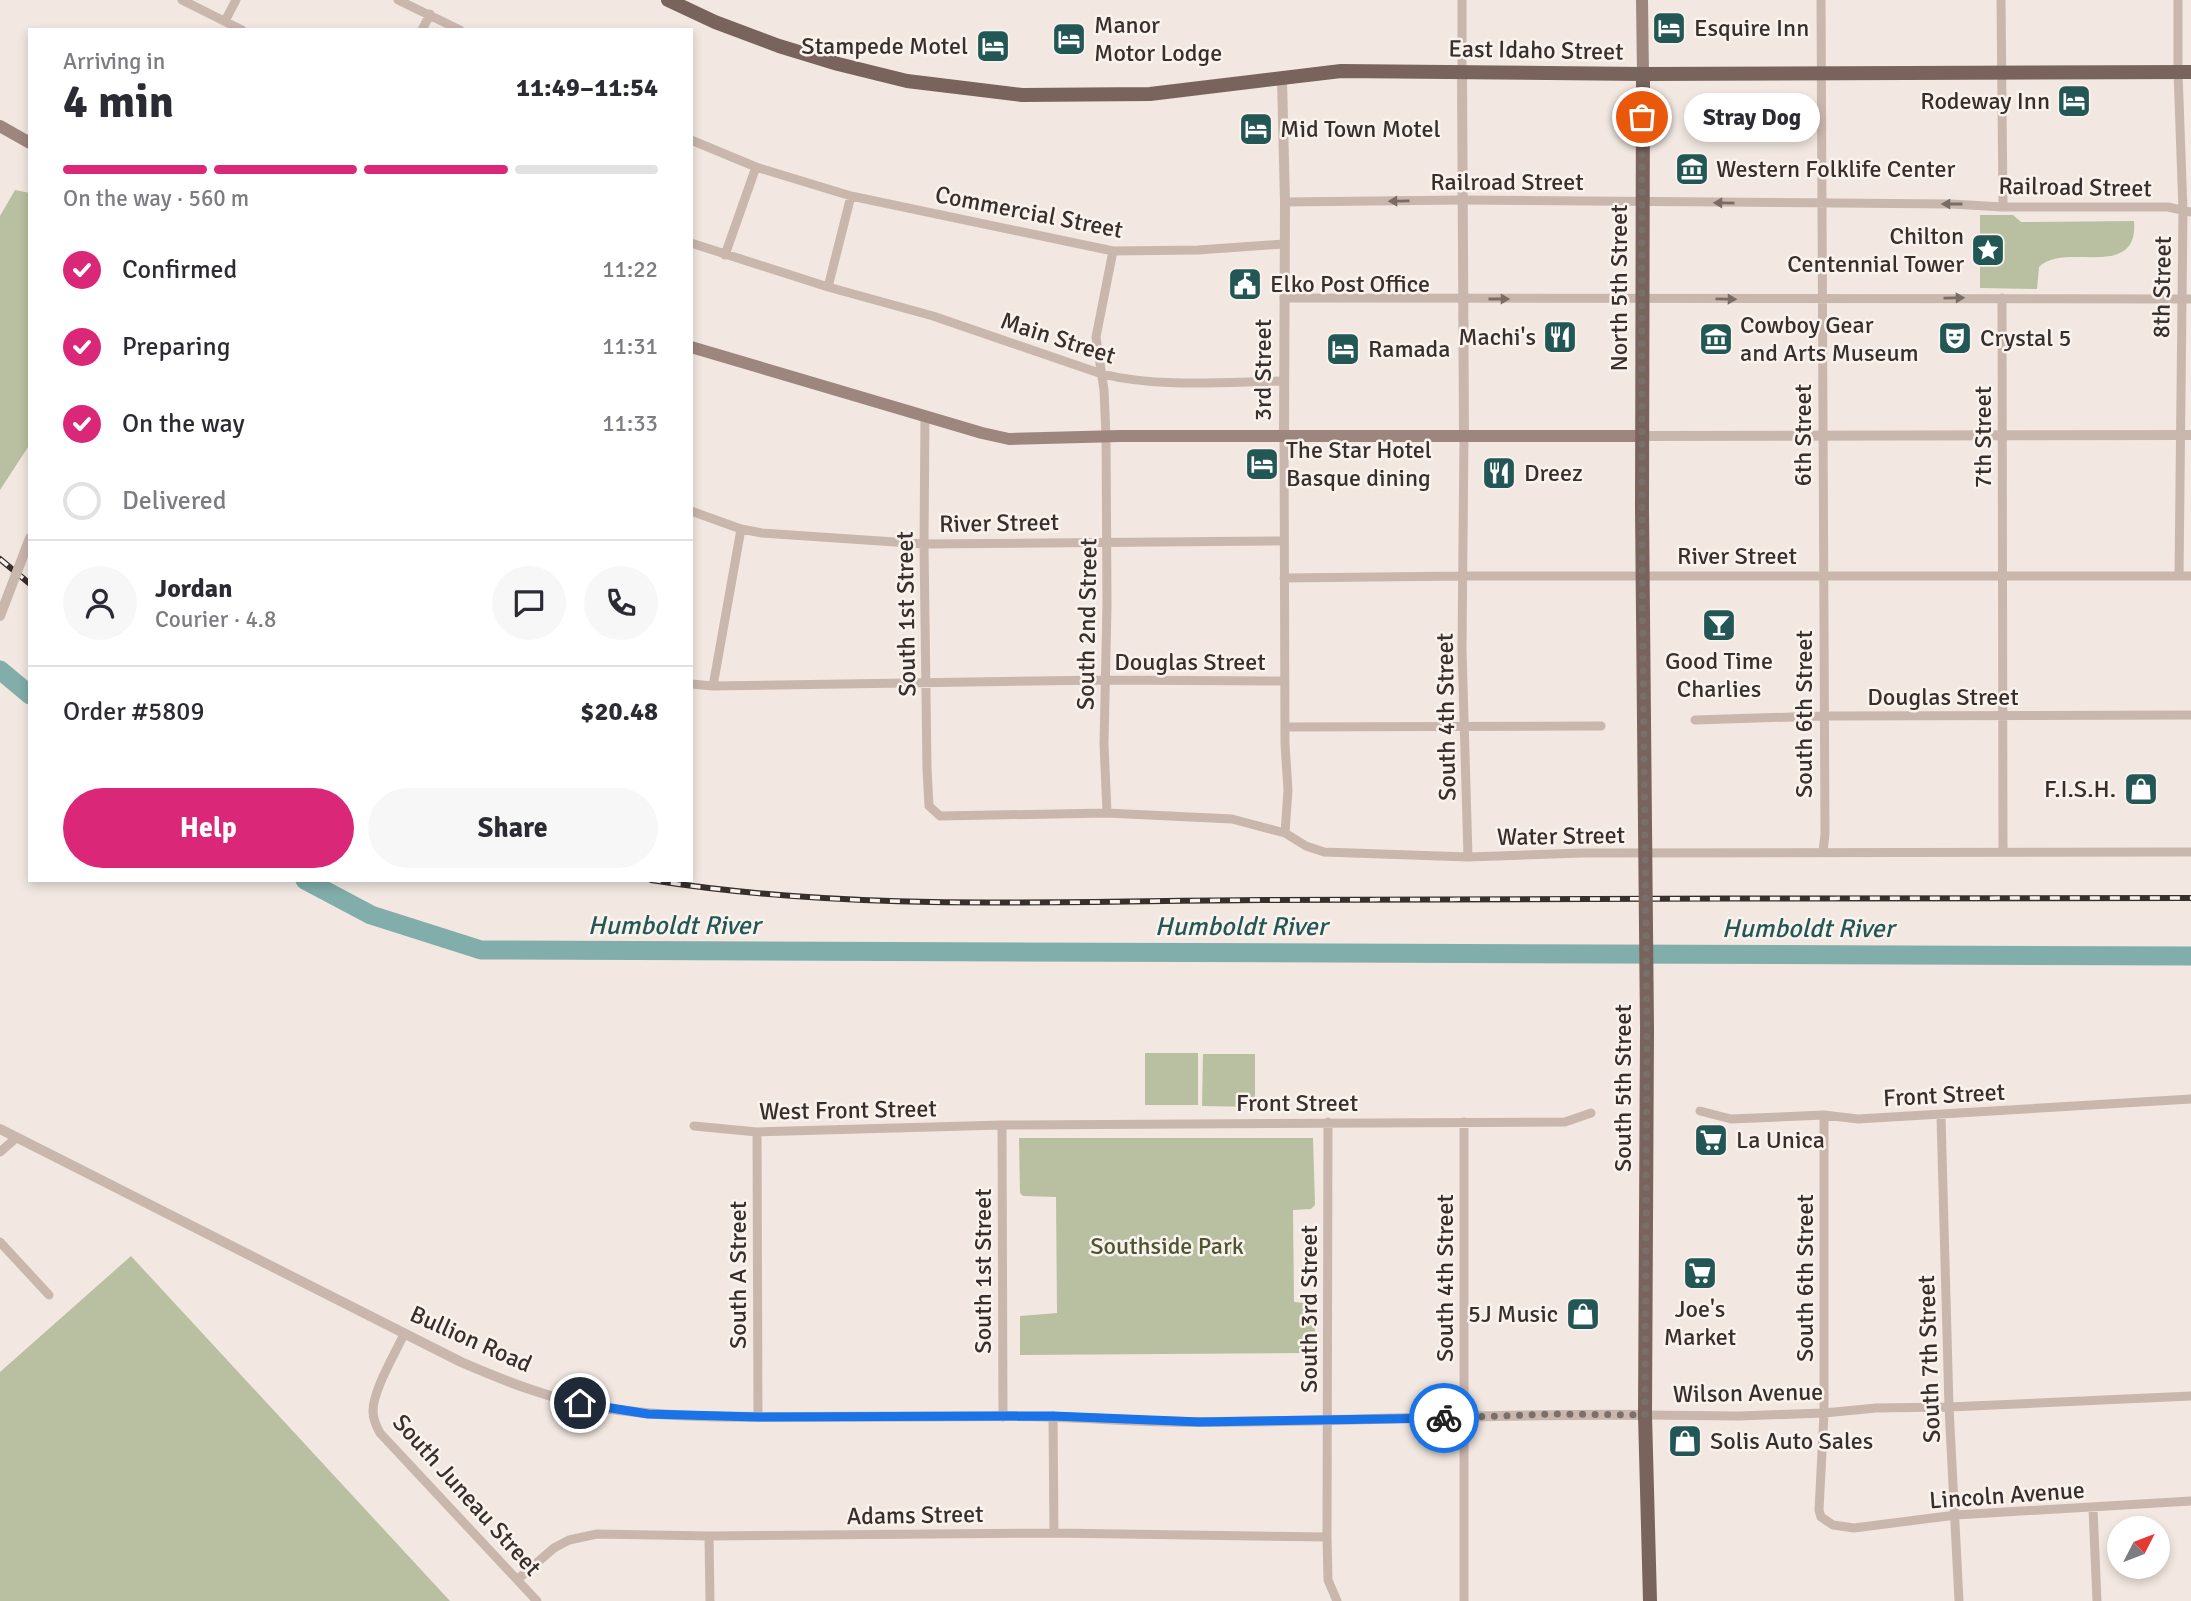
<!DOCTYPE html>
<meta charset="utf-8">
<style>
body{margin:0;font-family:Signika,sans-serif;background:#f7f7f7;color:#2b2b33;height:100vh;display:flex;flex-direction:column;font-size:26px;white-space:nowrap}
*{box-sizing:border-box;margin:0}
p{font-size:23px;color:#7c7c81}
.icon{flex:none;width:38px;height:38px;fill:none;stroke:currentColor;stroke-width:2;stroke-linecap:round;stroke-linejoin:round}
.map{position:relative;flex:1;overflow:hidden}
.side{position:absolute;left:28px;top:28px;width:665px;height:854px;display:flex;flex-direction:column;background:#fff;border-radius:0px;box-shadow:0 4px 10px #0003}
.side>*{flex:none}
.needle{width:46px;rotate:48deg}
.tools{position:absolute;left:2107px;top:1516px;display:grid;gap:14px}
.tools a{display:grid;place-items:center;width:63px;height:63px;border-radius:50%;background:#fff;box-shadow:0 4px 10px #0003;font-size:35px}
.pin{position:absolute;display:grid;place-items:center;width:60px;height:60px;color:#fff;margin:-30px;border:4px solid #fff;border-radius:50%;box-shadow:0 2px 7px #0007}
.courier{position:absolute;display:grid;place-items:center;width:70px;height:70px;margin:-35px;border:5px solid #1a73e8;border-radius:50%;background:#fff;color:#222;box-shadow:0 2px 9px #0007}
.bubble{position:absolute;height:49px;border-radius:24px;background:#fff;box-shadow:0 4px 10px #0003;font-size:23px;font-weight:800;line-height:49px;text-align:center}
.overview em{font-style:normal;font-weight:800}
.overview div{display:flex;flex-direction:column-reverse}
.overview{display:flex;align-items:center;justify-content:space-between;height:119px;padding:0 35px}
h1{font-size:46px;font-weight:800;line-height:52px}
.bar{display:grid;grid-template-columns:repeat(4,1fr);gap:10px 7px;align-content:center;height:84px;padding:0 35px}
.bar i{height:9px;border-radius:5px;background:#e1e1e2}
.bar .active{background:#db2777}
.bar p{grid-column:span 4}
.line{display:flex;align-items:center;gap:18px;padding:0 35px;border-top:2px solid #e1e1e2}
.line div{flex:1}
.round{display:grid;place-items:center;flex:none;width:74px;height:74px;border-radius:37px;background:#f7f7f7}
ol{padding:0 35px;list-style:none}
li{display:flex;align-items:center;gap:21px;height:77px}
li p{margin-inline-start:auto}
li .icon{padding:7px;border-radius:50%;background:#db2777;color:#fff;stroke-width:4}
li:last-child{color:#7c7c81}
li i{width:38px;height:38px;border:4px solid #e1e1e2;border-radius:50%}
.action{display:flex;gap:14px;margin-top:auto;padding:14px 35px}
.action a{flex:1;height:80px;border-radius:42px;background:#db2777;color:#fff;font-size:28px;font-weight:800;line-height:80px;text-align:center}
.action a+a{background:#f7f7f7;color:#2b2b33}
.map>svg:first-child{display:block}
</style>
<div class="map">
<svg width="2191" height="1601" viewBox="0 0 2191 1601">
<rect width="100%" height="100%" fill="#f2e8e1"/>
<path fill="#b9c0a1" d="M15,190L30,193V444L0,490V216Z
M1980,215H2013L2021,222L2134,221C2139,282 2064,241 2039,267L2037,289L1980,288Z
M1145,1053H1198V1105H1145Z
M1203,1054H1255V1107L1202,1106Z
M1019,1138H1313L1315,1205L1311,1209L1293,1210L1294,1302L1315,1304V1353L1020,1355V1316L1057,1313L1056,1197L1023,1196L1020,1193Z
M131,1256L450,1601H0V1372Z"/>
<g fill="none" stroke-linecap="round" stroke-linejoin="round">
<path stroke="#81adaa" stroke-width="19" d="M0,670L30,695
M305,880L371,915L481,950L2191,956"/>
<path stroke="#c9b7ad" stroke-width="9" d="M182,0L242,30
M398,0L460,30
M1462,0V71
M1821,0L1825,834L1823,852
M2001,0L2003,207
M2178,0V72L2183,211L2179,576
M225,21L236,0
M422,30L430,14
M691,140L756,167L851,196L1113,251L1198,250L1284,244
M1285,202L1462,200L1951,204L2003,207H2168L2191,212
M691,243L828,287L933,316L1102,374C1160,388 1224,382 1283,381
M725,255L756,167
M828,287L851,196
M1284,298L2191,299
M2002,298L2003,851
M925,416L924,544L927,769L929,806L940,816L1107,813L1232,819L1285,833L1306,846L1324,852L1468,857L1582,853L2191,852
M1284,436L1285,744L1288,790L1285,833
M1464,436L1462,649L1468,857
M691,511L741,529L762,533L924,544L1284,541
M1284,578L1464,576H2191
M691,684L713,686L1105,680L1285,681
M713,686L741,529
M1695,720L1823,716L2191,715
M1285,727L1601,726
M1107,813L1104,744L1107,604L1106,436L1104,390L1096,337L1113,251
M1700,1111L1731,1119L1824,1115L1858,1119L2191,1099
M1824,1115V1413L1819,1510L1821,1517L1833,1525L1854,1528L1956,1515L2191,1501
M1941,1116L1949,1407L1959,1601
M1328,1122L1327,1537L1328,1580L1337,1601
M1002,1125L1003,1417
M694,1126L757,1132L1002,1125L1565,1122L1591,1113
M757,1132L758,1417
M0,1152L16,1138
M0,1242L49,1295
M404,1334C395,1354 373,1390 373,1411C373,1419 376,1426 380,1433L537,1601
M1645,1415L1739,1416L1824,1413L1876,1408L1949,1407L2191,1396
M1053,1416L1054,1533
M2093,1508L2097,1601
M709,1536L710,1601
M518,1579L554,1548L569,1540L597,1534L709,1536L1054,1533L1327,1537
M1464,1601V1122"/>
<path stroke="#c9b7ad" stroke-width="10" d="M1462,71L1464,436
M1282,79L1285,202L1284,436
M1642,436L2191,435
M0,1129L461,1362C505,1381 550,1399 598,1407C664,1418 733,1417 801,1417C873,1417 945,1417 1016,1416C1078,1416 1140,1423 1202,1422C1350,1422 1497,1413 1645,1415"/>
<path stroke="#9d867e" stroke-width="12" d="M1642,0L1643,74
M0,126L30,143
M691,347L982,433L1009,439L1120,436H1642"/>
<path stroke="#79645d" stroke-width="14" d="M668,0L715,22L779,46L838,64L907,81L1022,95L1150,94L1341,71L1643,74L2191,72
M1643,74L1642,509L1645,825
M1647,1029L1645,1415L1650,1601"/>
<g stroke="#382e2b" stroke-width="6">
<path id="rail" d="M0,559L30,584
M651,880C853,912 1059,901 1262,900C1572,899 1881,898 2191,898"/>
</g>
<use href="#rail" stroke="#f9f2ed" stroke-width="3.5" stroke-dasharray="10" stroke-linecap="butt"/>
<path stroke="#c9b7ad" stroke-width="10" d="M0,616L30,538"/>
<path stroke="#79645d" stroke-width="14" d="M1645,825L1647,1029"/>
</g>
<defs><path id="oneway-solid" d="M-6-.8H1V-3.2L6.5 0L1 3.2V.8H-6Z" transform="scale(1.75)"/></defs>
<g fill="#796c66">
<use href="#oneway-solid" transform="translate(1399 201) rotate(179)"/>
<use href="#oneway-solid" transform="translate(1724 203) rotate(-179)"/>
<use href="#oneway-solid" transform="translate(1952 204) rotate(-180)"/>
<use href="#oneway-solid" transform="translate(1954 298) rotate(-1)"/>
<use href="#oneway-solid" transform="translate(1499 299)"/>
<use href="#oneway-solid" transform="translate(1726 299) rotate(1)"/>
</g>
<g fill="none" stroke-linecap="round" stroke-linejoin="round">
<path stroke="#796f6b" stroke-width="7" stroke-dasharray="0 12.6" d="M1444,1418L1553,1414L1645,1415L1647,1029L1642,554V117"/>
<path stroke="#1a73e8" stroke-width="9" d="M580,1403L648,1414L758,1417L1053,1416L1200,1422L1444,1418"/>
</g>
<defs>
<g id="hotel-square" transform="scale(1.75)"><rect x="-9" y="-9" width="18" height="18" rx="4" fill="#235755" stroke="#f9f2ed"/><path d="M-6-4.5h1.5V1H6V5H4.5V3h-9V5H-6ZM-4 0a1.8 1.8 0 1 1 3.6 0ZM.5 0V-2.5h3Q6-2.5 6 0Z" fill="#fff"/></g>
<g id="museum-square" transform="scale(1.75)"><rect x="-9" y="-9" width="18" height="18" rx="4" fill="#235755" stroke="#f9f2ed"/><path d="M0-6L6-3V-2H-6V-3ZM-5-1h2V3h-2ZM-1-1h2V3h-2ZM3-1h2V3H3ZM-6 4H6V6H-6Z" fill="#fff"/></g>
<g id="sight-square" transform="scale(1.75)"><rect x="-9" y="-9" width="18" height="18" rx="4" fill="#235755" stroke="#f9f2ed"/><path d="M0-6L1.8-2.2L6-1.7L2.9 1.2L3.7 5.4L0 3.3L-3.7 5.4L-2.9 1.2L-6-1.7L-1.8-2.2Z" fill="#fff"/></g>
<g id="civic-square" transform="scale(1.75)"><rect x="-9" y="-9" width="18" height="18" rx="4" fill="#235755" stroke="#f9f2ed"/><path d="M-.6-6.5H3V-4.5H.6V-3L4-1V1h2V6H-6V1h2V-1L-.6-3ZM-1.2 2.5V6h2.4V2.5Z" fill="#fff"/></g>
<g id="restaurant-square" transform="scale(1.75)"><rect x="-9" y="-9" width="18" height="18" rx="4" fill="#235755" stroke="#f9f2ed"/><path d="M-5-6h1v4h1v-4h1v4h1v-4h1v5L-1.5 .5V6h-2V.5L-5-1ZM5-6V6H3V1.5H1.5Q1.5-4 5-6Z" fill="#fff"/></g>
<g id="theatre-square" transform="scale(1.75)"><rect x="-9" y="-9" width="18" height="18" rx="4" fill="#235755" stroke="#f9f2ed"/><path d="M-5-5.5Q0-4 5-5.5V0Q5 5 0 6Q-5 5-5 0ZM-3.3-2.5H-1v1.5H-3.3ZM1-2.5H3.3v1.5H1ZM-2.8 1Q0 5.5 2.8 1Z" fill="#fff"/></g>
<g id="bar-square" transform="scale(1.75)"><rect x="-9" y="-9" width="18" height="18" rx="4" fill="#235755" stroke="#f9f2ed"/><path d="M-6-5H6L.8 .8V4.5H3.5V6h-7V4.5H-.8V.8Z" fill="#fff"/></g>
<g id="shop-square" transform="scale(1.75)"><rect x="-9" y="-9" width="18" height="18" rx="4" fill="#235755" stroke="#f9f2ed"/><path d="M-5-2.5h2.3a2.7 3.5 0 0 1 5.4 0H5L5.5 6h-11ZM-1.5-2.5h3a1.5 2.3 0 0 0-3 0Z" fill="#fff"/></g>
<g id="supermarket-square" transform="scale(1.75)"><rect x="-9" y="-9" width="18" height="18" rx="4" fill="#235755" stroke="#f9f2ed"/><path d="M-6-5.5h2.5l.6 2H6L4.5 2H-2.5L-4.4-4H-6ZM-1.5 3.2a1.3 1.3 0 1 0 .1 0ZM3 3.2a1.3 1.3 0 1 0 .1 0Z" fill="#fff"/></g>
</defs>
<g fill-rule="evenodd">
<use href="#hotel-square" x="1669" y="28"/>
<use href="#hotel-square" x="1069" y="39"/>
<use href="#hotel-square" x="993" y="46"/>
<use href="#hotel-square" x="2074" y="101"/>
<use href="#hotel-square" x="1256" y="129"/>
<use href="#museum-square" x="1692" y="169"/>
<use href="#sight-square" x="1988" y="250"/>
<use href="#civic-square" x="1245" y="284"/>
<use href="#restaurant-square" x="1560" y="337"/>
<use href="#theatre-square" x="1955" y="338"/>
<use href="#museum-square" x="1716" y="339"/>
<use href="#hotel-square" x="1343" y="349"/>
<use href="#hotel-square" x="1262" y="464"/>
<use href="#restaurant-square" x="1499" y="473"/>
<use href="#bar-square" x="1719" y="625"/>
<use href="#shop-square" x="2141" y="789"/>
<use href="#supermarket-square" x="1711" y="1140"/>
<use href="#supermarket-square" x="1700" y="1273"/>
<use href="#shop-square" x="1583" y="1314"/>
<use href="#shop-square" x="1685" y="1441"/>
</g>
<g text-anchor="middle" stroke-width="5" stroke-linejoin="round" paint-order="stroke">
<g font-size="24" fill="#382e2b" stroke="#f9f2ed" text-anchor="start">
<text x="1094" y="33">Manor<tspan x="1094" dy="28">Motor Lodge</tspan></text>
<text x="1694" y="36">Esquire Inn</text>
<text x="968" y="54" text-anchor="end">Stampede Motel</text>
<text x="2050" y="109" text-anchor="end">Rodeway Inn</text>
<text x="1280" y="137">Mid Town Motel</text>
<text x="1716" y="177">Western Folklife Center</text>
<text x="1964" y="244" text-anchor="end">Chilton<tspan x="1964" dy="28">Centennial Tower</tspan></text>
<text x="1270" y="292">Elko Post Office</text>
<text x="1740" y="333">Cowboy Gear<tspan x="1740" dy="28">and Arts Museum</tspan></text>
<text x="1536" y="345" text-anchor="end">Machi's</text>
<text x="1980" y="346">Crystal 5</text>
<text x="1368" y="357">Ramada</text>
<text x="1286" y="458">The Star Hotel<tspan x="1286" dy="28">Basque dining</tspan></text>
<text x="1524" y="481">Dreez</text>
<text x="1719" y="669" text-anchor="middle">Good Time<tspan x="1719" dy="28">Charlies</tspan></text>
<text x="2116" y="797" text-anchor="end">F.I.S.H.</text>
<text x="1736" y="1148">La Unica</text>
<text x="1700" y="1317" text-anchor="middle">Joe's<tspan x="1700" dy="28">Market</tspan></text>
<text x="1558" y="1322" text-anchor="end">5J Music</text>
<text x="1710" y="1449">Solis Auto Sales</text>
</g>
<g font-size="24" fill="#382e2b" stroke="#f9f2ed">
<text transform="translate(1536 50) rotate(1)" y="8">East Idaho Street</text>
<text x="1507" y="190">Railroad Street</text>
<text transform="translate(2075 187) rotate(1)" y="8">Railroad Street</text>
<text transform="translate(1029 212) rotate(11)" y="8">Commercial Street</text>
<text transform="translate(2162 287) rotate(-89)" y="8">8th Street</text>
<text transform="translate(1619 288) rotate(-90)" y="8">North 5th Street</text>
<text transform="translate(1058 338) rotate(18)" y="8">Main Street</text>
<text transform="translate(1263 370) rotate(-90)" y="8">3rd Street</text>
<text transform="translate(1803 435) rotate(-90)" y="8">6th Street</text>
<text transform="translate(1983 437) rotate(-90)" y="8">7th Street</text>
<text transform="translate(999 523) rotate(-1)" y="8">River Street</text>
<text x="1737" y="564">River Street</text>
<text transform="translate(906 614) rotate(-91)" y="8">South 1st Street</text>
<text transform="translate(1087 624) rotate(-89)" y="8">South 2nd Street</text>
<text x="1190" y="670">Douglas Street</text>
<text x="1943" y="705">Douglas Street</text>
<text transform="translate(1804 714) rotate(-90)" y="8">South 6th Street</text>
<text transform="translate(1446 717) rotate(-91)" y="8">South 4th Street</text>
<text transform="translate(1561 836) rotate(-1)" y="8">Water Street</text>
<text transform="translate(1623 1088) rotate(-90)" y="8">South 5th Street</text>
<text transform="translate(1944 1095) rotate(-3)" y="8">Front Street</text>
<text x="1297" y="1111">Front Street</text>
<text transform="translate(848 1110) rotate(-1)" y="8">West Front Street</text>
<text transform="translate(983 1271) rotate(-90)" y="8">South 1st Street</text>
<text transform="translate(738 1275) rotate(-90)" y="8">South A Street</text>
<text transform="translate(1445 1278) rotate(-90)" y="8">South 4th Street</text>
<text transform="translate(1805 1278) rotate(-90)" y="8">South 6th Street</text>
<text transform="translate(1309 1309) rotate(-90)" y="8">South 3rd Street</text>
<text transform="translate(471 1339) rotate(24)" y="8">Bullion Road</text>
<text transform="translate(1929 1359) rotate(-92)" y="8">South 7th Street</text>
<text transform="translate(1748 1393) rotate(-1)" y="8">Wilson Avenue</text>
<text transform="translate(467 1495) rotate(48)" y="8">South Juneau Street</text>
<text transform="translate(2007 1495) rotate(-4)" y="8">Lincoln Avenue</text>
<text transform="translate(915 1515) rotate(-1)" y="8">Adams Street</text>
</g>
<g font-size="24" fill="#4b5530" stroke="#f9f2ed">
<text x="1167" y="1254">Southside Park</text>
</g>
<g font-size="26" font-style="italic" fill="#235755" stroke="#f9f2ed">
<text x="674" y="934">Humboldt River</text>
<text x="1241" y="935">Humboldt River</text>
<text x="1808" y="937">Humboldt River</text>
</g>
</g>
</svg>
<div class="tools">
<a><svg class="needle" viewBox="-14 -14 28 28"><path d="M0-13l5 13h-10z" fill="#e53935"/><path d="M0 13l5-13h-10z" fill="#7c7c81"/></svg></a>
</div>
<div class="pin" style="left:1642px;top:117px;background:#ea580c"><svg class="icon" aria-label="bag" viewBox="0 0 24 24"><path d="M5 8h14l-1 12H6zM9 8a3 3 0 0 1 6 0"/></svg></div>
<div class="pin" style="left:580px;top:1403px;background:#1f2937"><svg class="icon" aria-label="home" viewBox="0 0 24 24"><path d="M3 11l9-7 9 7M6 9v11h12V9"/></svg></div>
<div class="courier" style="left:1444px;top:1418px"><svg class="icon" aria-label="bike" viewBox="0 0 24 24"><circle cx="6" cy="16" r="4"/><circle cx="18" cy="16" r="4"/><path d="M6 16l4-8h5l3 8M10 8l3 8H6M13 5h3"/></svg></div>
<div class="bubble" style="left:1684px;top:93px;width:136px">Stray Dog</div>
<section class="side">
<div class="overview"><div><h1>4 min</h1><p>Arriving in</p></div><em>11:49–11:54</em></div>
<div class="bar"><i class="active"></i><i class="active"></i><i class="active"></i><i></i><p>On the way · 560 m</p></div>
<ol>
<li><svg class="icon" aria-label="check" viewBox="0 0 24 24"><path d="M5 12l5 5 9-10"/></svg>Confirmed<p>11:22</p></li>
<li><svg class="icon" aria-label="check" viewBox="0 0 24 24"><path d="M5 12l5 5 9-10"/></svg>Preparing<p>11:31</p></li>
<li><svg class="icon" aria-label="check" viewBox="0 0 24 24"><path d="M5 12l5 5 9-10"/></svg>On the way<p>11:33</p></li>
<li><i></i>Delivered</li>
</ol>
<div class="line" style="height:126px"><a class="round"><svg class="icon" aria-label="person" viewBox="0 0 24 24"><circle cx="12" cy="8" r="4"/><path d="M4 21q1-7 8-7t8 7"/></svg></a><div><b>Jordan</b><p>Courier · 4.8</p></div><a class="round"><svg class="icon" aria-label="chat" viewBox="0 0 24 24"><path d="M4 5h16v11H9l-5 4z"/></svg></a><a class="round"><svg class="icon" aria-label="phone" viewBox="0 0 24 24"><path d="M5 4h4l2 5-3 2q2 4 5 5l2-3 5 2v4C11 20 4 13 5 4z"/></svg></a></div>
<div class="line" style="height:91px"><div>Order #5809</div><b>$20.48</b></div>
<div class="action"><a>Help</a><a>Share</a></div>
</section>
</div>
